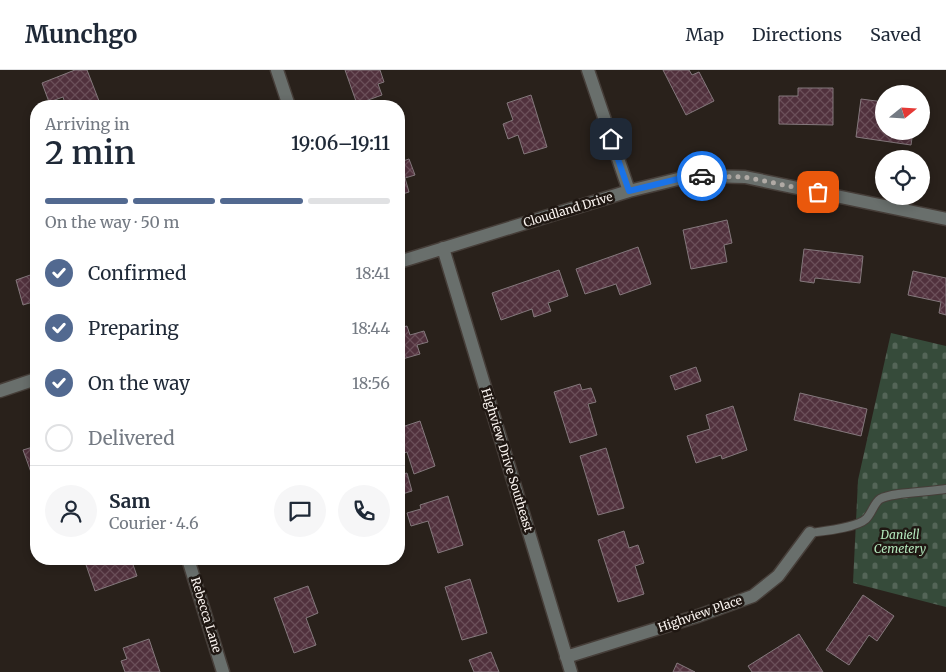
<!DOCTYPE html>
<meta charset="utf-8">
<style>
body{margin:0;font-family:Merriweather,serif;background:#f6f6f7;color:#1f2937;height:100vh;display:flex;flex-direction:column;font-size:19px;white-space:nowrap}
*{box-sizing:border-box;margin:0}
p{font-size:16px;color:#747a83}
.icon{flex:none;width:28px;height:28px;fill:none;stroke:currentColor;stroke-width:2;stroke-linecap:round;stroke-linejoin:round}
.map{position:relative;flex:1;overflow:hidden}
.panel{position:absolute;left:30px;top:30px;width:375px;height:465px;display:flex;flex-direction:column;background:#fff;border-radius:20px;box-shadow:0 2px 8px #0003}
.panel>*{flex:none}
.needle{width:32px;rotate:72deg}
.buttons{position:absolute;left:875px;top:15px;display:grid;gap:10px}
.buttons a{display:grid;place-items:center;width:55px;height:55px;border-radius:50%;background:#fff;box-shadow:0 2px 8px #0003;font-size:25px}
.pin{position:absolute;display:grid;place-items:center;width:42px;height:42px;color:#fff;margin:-21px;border-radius:10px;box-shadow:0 2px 8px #0006}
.courier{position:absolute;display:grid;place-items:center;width:50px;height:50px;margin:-25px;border:4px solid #1a73e8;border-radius:50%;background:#fff;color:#222;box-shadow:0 1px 6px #0007}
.head em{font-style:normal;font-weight:600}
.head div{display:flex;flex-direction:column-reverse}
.head{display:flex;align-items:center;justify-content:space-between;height:85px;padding:0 15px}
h1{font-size:32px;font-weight:600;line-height:38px}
.bar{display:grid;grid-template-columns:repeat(4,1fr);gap:8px 5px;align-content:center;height:60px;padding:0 15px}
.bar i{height:6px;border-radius:4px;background:#e0e1e3}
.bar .active{background:#526990}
.bar p{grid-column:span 4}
.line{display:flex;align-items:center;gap:12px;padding:0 15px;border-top:1px solid #e0e1e3}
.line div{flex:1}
.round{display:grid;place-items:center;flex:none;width:52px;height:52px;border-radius:26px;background:#f6f6f7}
ol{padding:0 15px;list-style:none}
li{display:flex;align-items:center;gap:15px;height:55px}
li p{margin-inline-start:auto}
li .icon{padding:5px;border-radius:50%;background:#526990;color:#fff;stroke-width:4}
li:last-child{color:#747a83}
li i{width:28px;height:28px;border:2px solid #e0e1e3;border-radius:50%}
header{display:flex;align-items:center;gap:30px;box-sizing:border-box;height:70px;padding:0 25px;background:#fff;border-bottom:1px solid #e0e1e3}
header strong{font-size:24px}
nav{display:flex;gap:28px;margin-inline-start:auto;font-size:18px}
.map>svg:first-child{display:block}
</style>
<header>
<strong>Munchgo</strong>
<nav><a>Map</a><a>Directions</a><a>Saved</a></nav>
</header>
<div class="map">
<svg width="946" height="602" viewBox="0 0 946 602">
<defs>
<pattern id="cemetery-stones" width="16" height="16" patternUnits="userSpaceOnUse" patternTransform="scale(1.25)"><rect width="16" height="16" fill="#364b3a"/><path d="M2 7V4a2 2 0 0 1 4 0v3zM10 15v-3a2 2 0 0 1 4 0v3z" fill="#546557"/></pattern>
<pattern id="building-cross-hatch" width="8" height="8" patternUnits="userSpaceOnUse" patternTransform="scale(1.25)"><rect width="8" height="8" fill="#51313d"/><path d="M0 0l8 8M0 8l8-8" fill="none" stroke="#6b4f59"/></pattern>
</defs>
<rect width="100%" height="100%" fill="#29211b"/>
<path fill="url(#cemetery-stones)" d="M891,263L946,276V537L853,513L858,410Z"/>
<path fill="url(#building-cross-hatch)" stroke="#84787c" d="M75,0H87L101,36H66L63,27L49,32L42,13Z
M345,0H380L384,12L378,14L382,25L357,34Z
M663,0H689L692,5L699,2L714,31L686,45Z
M798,18H833V55L779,54V26H798Z
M531,25L547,77L524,84L518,65L508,69L503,54L513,50L507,33Z
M861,29L884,32V61H913L911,75L856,67Z
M399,87L400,92L409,89L415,105L405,108L409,122L399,125Z
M727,150L732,173L724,175L727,192L691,199L683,160Z
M638,177L651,214L620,225L616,214L585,224L576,199Z
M804,179L863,186L860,213L815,208L814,213L800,211Z
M559,200L568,226L548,233L551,241L534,247L532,239L501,250L492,223Z
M913,201L946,208V245L939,243L941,232L908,225Z
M36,203V231L23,235L16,210Z
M407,256L410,265L424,261L428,272L417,275L420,284L399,290V258Z
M696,297L701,311L675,320L670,306Z
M580,314L582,320L591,318L596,332L588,334L597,365L570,373L554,322Z
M800,323L867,339L861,366L794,350Z
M733,336L747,380L722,389L721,385L696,393L687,366L710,359L706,345Z
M420,351L435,396L414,404L407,382L399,385V358Z
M36,376V403L32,405L23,380Z
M606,378L624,438L598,445L580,386Z
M407,403L412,421L399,425V405Z
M448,426L463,475L438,483L428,451L411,456L407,443L421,439L420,435Z
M624,461L629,478L638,475L644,493L635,496L644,524L618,532L598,470Z
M84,489H131L137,506L95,521Z
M470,509L487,563L462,570L445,517Z
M308,516L318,543L306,548L316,575L294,583L274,528Z
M863,525L894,546L877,571L869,565L849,595L826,580Z
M799,564L823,602H752L748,596Z
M149,569L160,602H125L121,591L127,589L123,578Z
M491,582L499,602H474L469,590Z
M677,593L695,602H673Z"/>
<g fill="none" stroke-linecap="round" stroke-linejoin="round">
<g stroke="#463e39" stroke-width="10">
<path id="lane" d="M810,463C824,461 856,458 866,449C872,443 874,433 880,429C892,422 930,422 946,419"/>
</g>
<g stroke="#463e39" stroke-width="15">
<path id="street" d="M277,0L289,36
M588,0L629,121
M443,178L571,602
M399,192L629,121L678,109L703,106L745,107L946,149
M0,321L36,309
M188,489L223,602
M566,587L698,546L753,526L778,506L810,463"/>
</g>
<use href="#lane" stroke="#696f6c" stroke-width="8"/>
<use href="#street" stroke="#696f6c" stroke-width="12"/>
</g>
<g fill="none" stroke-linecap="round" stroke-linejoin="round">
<path stroke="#b0aaa5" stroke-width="5" stroke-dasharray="0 9" d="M702,106L745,107L818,122"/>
<path stroke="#1a73e8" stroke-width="6" d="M611,69L629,121L678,109L702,106"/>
</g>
<g text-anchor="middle" stroke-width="5" stroke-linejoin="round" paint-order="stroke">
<g font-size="12" fill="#f9f3ef" stroke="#1f1712">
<text transform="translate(568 140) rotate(-17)" y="4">Cloudland Drive</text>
<text transform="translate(507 390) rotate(73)" y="4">Highview Drive Southeast</text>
<text transform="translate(700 544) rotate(-19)" y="4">Highview Place</text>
<text transform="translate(206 545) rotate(73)" y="4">Rebecca Lane</text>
</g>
<g font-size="12" font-style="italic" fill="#b3e7bc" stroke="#1f1712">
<text x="900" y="469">Daniell<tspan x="900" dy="14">Cemetery</tspan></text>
</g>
</g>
</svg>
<div class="buttons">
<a><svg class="needle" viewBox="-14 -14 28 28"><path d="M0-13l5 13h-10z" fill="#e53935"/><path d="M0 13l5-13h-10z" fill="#747a83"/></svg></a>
<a><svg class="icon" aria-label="locate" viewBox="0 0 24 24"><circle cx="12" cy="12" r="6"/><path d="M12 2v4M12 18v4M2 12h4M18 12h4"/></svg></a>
</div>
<div class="pin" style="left:818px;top:122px;background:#ea580c"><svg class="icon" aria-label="bag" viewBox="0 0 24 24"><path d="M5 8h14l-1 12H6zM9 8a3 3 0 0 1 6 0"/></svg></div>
<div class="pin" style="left:611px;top:69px;background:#1f2937"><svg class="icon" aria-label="home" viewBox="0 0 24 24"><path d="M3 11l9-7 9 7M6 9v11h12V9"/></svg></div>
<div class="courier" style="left:702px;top:106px"><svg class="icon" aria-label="car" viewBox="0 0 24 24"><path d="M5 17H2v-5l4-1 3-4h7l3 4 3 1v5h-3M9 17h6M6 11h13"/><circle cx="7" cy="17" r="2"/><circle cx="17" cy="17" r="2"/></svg></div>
<section class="panel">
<div class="head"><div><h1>2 min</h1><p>Arriving in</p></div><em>19:06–19:11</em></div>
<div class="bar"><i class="active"></i><i class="active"></i><i class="active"></i><i></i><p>On the way · 50 m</p></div>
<ol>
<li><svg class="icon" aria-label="check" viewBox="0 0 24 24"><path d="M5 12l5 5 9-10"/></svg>Confirmed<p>18:41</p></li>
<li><svg class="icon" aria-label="check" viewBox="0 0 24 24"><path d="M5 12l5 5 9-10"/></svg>Preparing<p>18:44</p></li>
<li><svg class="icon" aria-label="check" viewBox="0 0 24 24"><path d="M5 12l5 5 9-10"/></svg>On the way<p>18:56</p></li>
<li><i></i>Delivered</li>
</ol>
<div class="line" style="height:90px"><a class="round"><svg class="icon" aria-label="person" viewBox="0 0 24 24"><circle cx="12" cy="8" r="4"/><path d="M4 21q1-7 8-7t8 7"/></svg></a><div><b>Sam</b><p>Courier · 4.6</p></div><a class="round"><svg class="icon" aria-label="chat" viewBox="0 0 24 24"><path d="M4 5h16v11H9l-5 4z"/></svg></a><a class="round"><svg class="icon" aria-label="phone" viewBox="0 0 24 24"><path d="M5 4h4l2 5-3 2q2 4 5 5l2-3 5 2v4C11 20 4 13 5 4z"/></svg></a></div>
</section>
</div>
